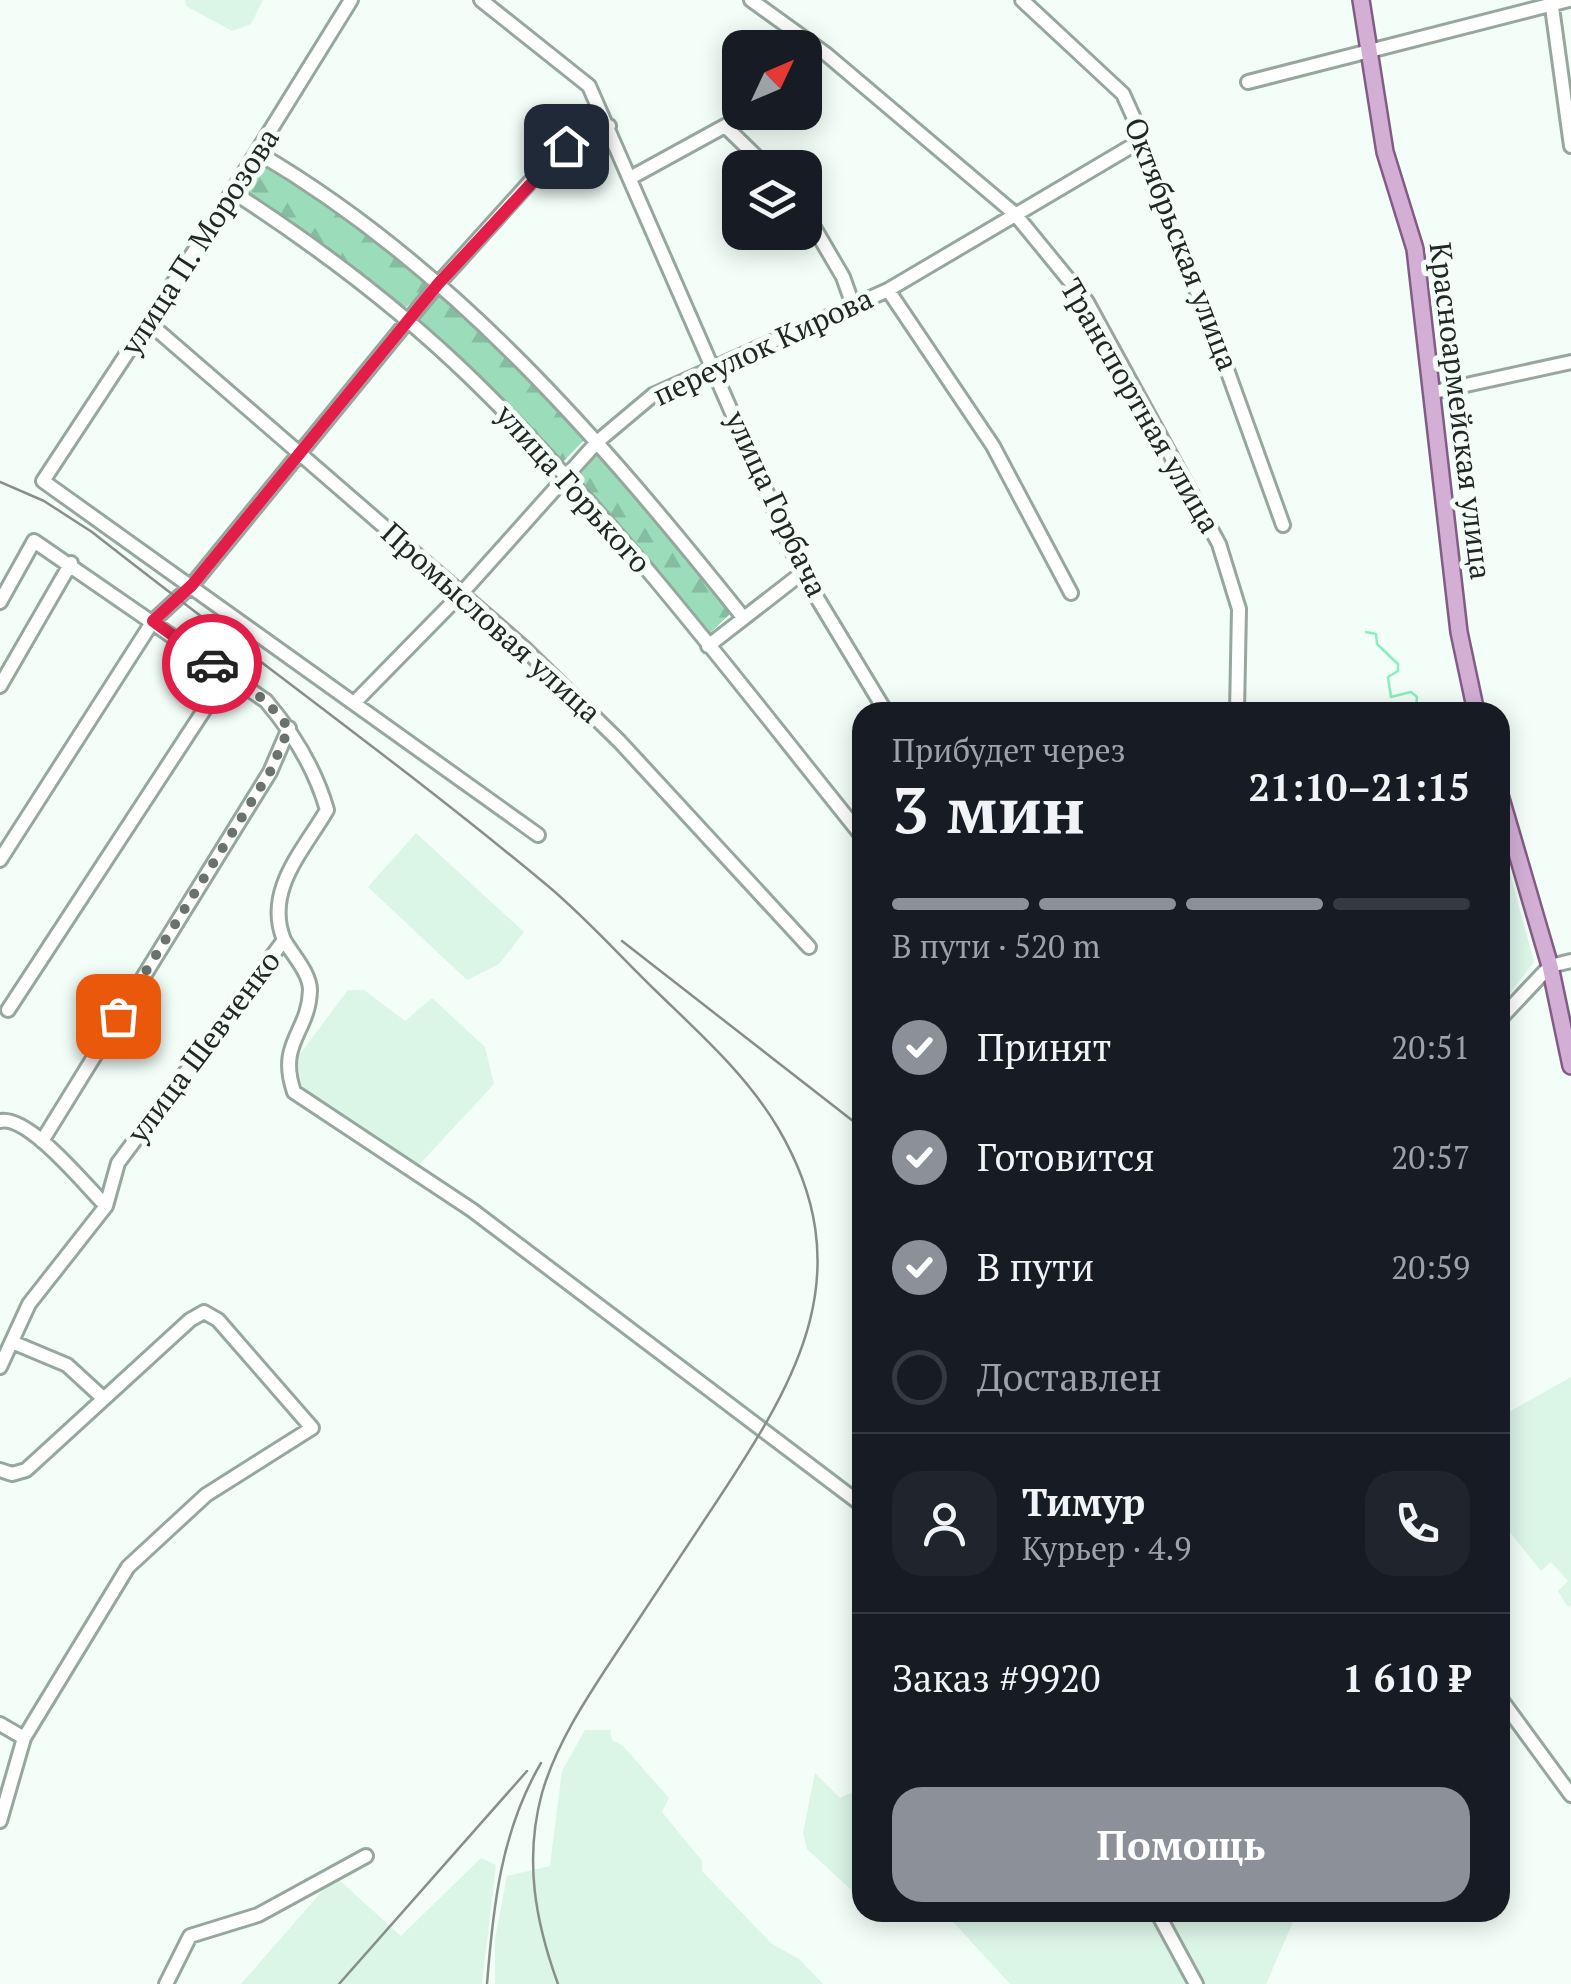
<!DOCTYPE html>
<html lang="ru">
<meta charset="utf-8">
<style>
body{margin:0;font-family:"PT Serif",serif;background:#20242c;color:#f1f3f6;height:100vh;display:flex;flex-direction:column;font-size:38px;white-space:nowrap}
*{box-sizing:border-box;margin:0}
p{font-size:32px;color:#9ea1a6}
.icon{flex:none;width:55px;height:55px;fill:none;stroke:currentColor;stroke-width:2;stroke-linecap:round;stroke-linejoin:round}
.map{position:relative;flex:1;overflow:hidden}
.side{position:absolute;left:852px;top:702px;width:658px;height:1220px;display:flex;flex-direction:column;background:#171b24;border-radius:30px;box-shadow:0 5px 25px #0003}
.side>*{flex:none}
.needle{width:65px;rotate:46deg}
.controls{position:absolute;left:722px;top:30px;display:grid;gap:20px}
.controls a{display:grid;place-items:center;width:100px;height:100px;border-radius:20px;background:#171b24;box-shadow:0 5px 25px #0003;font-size:50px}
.pin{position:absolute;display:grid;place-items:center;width:85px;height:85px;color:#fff;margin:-42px;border-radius:20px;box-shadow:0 5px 15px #0006}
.courier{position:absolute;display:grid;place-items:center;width:100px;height:100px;margin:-50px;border:8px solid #e11d48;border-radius:50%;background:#fff;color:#222;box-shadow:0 2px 12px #0007}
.head em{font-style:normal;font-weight:600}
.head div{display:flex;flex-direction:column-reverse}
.head{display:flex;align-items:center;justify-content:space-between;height:170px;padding:0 40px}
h1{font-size:65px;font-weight:600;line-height:75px}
.bar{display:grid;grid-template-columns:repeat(4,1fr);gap:15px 10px;align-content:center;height:120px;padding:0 40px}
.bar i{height:12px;border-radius:8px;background:#363941}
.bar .selected{background:#8c9099}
.bar p{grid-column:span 4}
.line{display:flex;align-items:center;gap:25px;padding:0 40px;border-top:2px solid #363941}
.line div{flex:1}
.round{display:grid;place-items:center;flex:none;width:105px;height:105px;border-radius:30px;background:#20242c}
ol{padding:0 40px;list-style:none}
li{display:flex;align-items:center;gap:30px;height:110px}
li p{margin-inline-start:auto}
li .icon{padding:10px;border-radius:50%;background:#8c9099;color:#fff;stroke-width:4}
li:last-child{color:#9ea1a6}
li i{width:55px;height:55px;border:5px solid #363941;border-radius:50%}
.cta{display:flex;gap:20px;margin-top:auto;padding:20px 40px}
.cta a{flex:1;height:115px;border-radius:30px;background:#8c9099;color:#fff;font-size:40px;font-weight:600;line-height:115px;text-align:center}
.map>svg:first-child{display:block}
</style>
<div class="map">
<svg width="1571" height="1984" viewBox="0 0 1571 1984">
<defs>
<pattern id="forest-firs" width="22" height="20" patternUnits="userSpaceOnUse" patternTransform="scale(2.5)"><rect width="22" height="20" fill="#9bdcbb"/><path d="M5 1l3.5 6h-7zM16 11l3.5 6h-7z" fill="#85bda1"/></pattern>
</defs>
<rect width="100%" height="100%" fill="#f3fef8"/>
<path fill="#dbf5e7" d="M185,0H263L251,24L232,31L186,6Z
M416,833L524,932L499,964L467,980L368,887Z
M1500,836L1534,962L1500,1006Z
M348,990H364L405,1021L432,998L485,1047L494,1084L418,1166L303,1094L297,1058Z
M1571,1377V1605L1568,1607L1558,1591L1568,1581L1551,1562L1541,1571L1500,1520V1417Z
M585,1730H610L612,1740L622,1745L669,1798L662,1812L702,1861V1871L772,1944L799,1959L823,1984H495V1939L507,1876L550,1866L562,1771Z
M815,1773L840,1798L862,1788V1900L807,1849L803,1833Z
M481,1858L496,1865L482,1984H241L324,1889L339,1880L401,1936Z
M945,1913H1297L1266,1984H1010Z"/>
<path fill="url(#forest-firs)" d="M264,160L346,217L423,279L428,289L404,309L247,192L245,182Z
M443,295L586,438L561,464L418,319L434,296Z
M595,454L604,455L732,612L706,637L578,476L579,468Z"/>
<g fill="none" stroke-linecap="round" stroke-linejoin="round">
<path stroke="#8aeebe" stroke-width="2.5" d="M1366,632L1376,634L1377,644L1398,664V671L1388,677L1391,697L1411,692L1417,697L1416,708L1403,712"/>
<g stroke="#96a79e" stroke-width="18">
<path id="minor" d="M351,0L216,218L43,481L538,835
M481,0L589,86L802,573L886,712
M751,0L826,54L1015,214L1087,302L1219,544L1239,609L1237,712
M1022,0L1123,94L1137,125V143L1153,186L1212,328L1283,525
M1551,0L1571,146
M1248,82L1569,0
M258,153C453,267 602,441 742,616
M632,177L725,126L768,168
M233,192C318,247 400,309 472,379C616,519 737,681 862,836
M805,212L843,277L853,305
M888,290L993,446L1071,593
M149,323L523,647L620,742L809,947
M1434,392L1571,362
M0,602L34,541L266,701C294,734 315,768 327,810C303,851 264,891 284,940L118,1163L106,1206
M708,646L802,573
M0,686L71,563
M356,701L460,595L597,442L653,395L888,290L1137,143
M0,860L153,621L192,585L438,284L548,162L565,146L609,126
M284,940C292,954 310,973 310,990C309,1033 277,1042 294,1092L472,1210L862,1505
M8,1010L227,675
M1500,1019L1550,966L1571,961
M0,1121C29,1115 85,1185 106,1206L29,1304L0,1367
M42,1141L270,772L289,728
M12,1342L67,1365L104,1399
M0,1470L12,1474L26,1470L190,1320L204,1312L218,1320L312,1428L206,1495L128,1567L24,1738
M1500,1698L1571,1795
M0,1724L24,1738L0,1821
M1157,1912L1196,1984
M166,1984L190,1936L258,1915L366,1856"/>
</g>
<g stroke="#815d86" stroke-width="20">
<path id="major" d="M1361,0L1385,152L1415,249L1459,632L1476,712
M1500,795L1550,966L1571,1066"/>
</g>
<use href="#minor" stroke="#fff" stroke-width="12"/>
<use href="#major" stroke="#d3afd6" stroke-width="15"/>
<path stroke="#878f8b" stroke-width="2.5" d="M0,482L44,501L92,532C243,651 400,763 548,886C586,918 619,955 655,990C699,1033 746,1074 778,1128C862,1271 798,1378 719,1498C683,1553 647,1607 611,1661C584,1702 556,1745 542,1793C524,1859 535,1921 558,1984
M622,941L862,1128
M339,1984L527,1771
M487,1984C493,1907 501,1831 541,1763"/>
</g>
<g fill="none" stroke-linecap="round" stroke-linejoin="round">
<path stroke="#6a726e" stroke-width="10" stroke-dasharray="0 18" d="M118,1016L270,772L289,728L266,701L212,664"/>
<path stroke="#e11d48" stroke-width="12" d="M212,664L153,621L192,585L438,284L566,146"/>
</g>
<g text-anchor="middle" stroke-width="10" stroke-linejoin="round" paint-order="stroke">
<g font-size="30" fill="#212724" stroke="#f3fef8">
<text transform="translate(200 242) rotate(-57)" y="10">улица П. Морозова</text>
<text transform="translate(1181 244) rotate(69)" y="10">Октябрьская улица</text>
<text transform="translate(763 347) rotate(-25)" y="10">переулок Кирова</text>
<text transform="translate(1140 406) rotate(60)" y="10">Транспортная улица</text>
<text transform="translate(1460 411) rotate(83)" y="10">Красноармейская улица</text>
<text transform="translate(573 489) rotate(48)" y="10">улица Горького</text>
<text transform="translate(776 504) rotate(65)" y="10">улица Горбача</text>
<text transform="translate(491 623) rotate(42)" y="10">Промысловая улица</text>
<text transform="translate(204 1047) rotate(-53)" y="10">улица Шевченко</text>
</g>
</g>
</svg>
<div class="controls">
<a><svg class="needle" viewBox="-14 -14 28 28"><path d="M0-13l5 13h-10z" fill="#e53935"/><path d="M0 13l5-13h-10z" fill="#9ea1a6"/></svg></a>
<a><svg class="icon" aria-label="layers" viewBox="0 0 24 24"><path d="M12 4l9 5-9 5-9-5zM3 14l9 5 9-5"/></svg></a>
</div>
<div class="pin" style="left:118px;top:1016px;background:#ea580c"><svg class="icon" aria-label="bag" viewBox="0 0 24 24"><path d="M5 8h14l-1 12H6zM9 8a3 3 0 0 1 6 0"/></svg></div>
<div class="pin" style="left:566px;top:146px;background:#1f2937"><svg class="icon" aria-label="home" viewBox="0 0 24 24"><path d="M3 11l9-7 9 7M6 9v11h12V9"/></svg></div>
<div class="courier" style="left:212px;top:664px"><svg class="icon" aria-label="car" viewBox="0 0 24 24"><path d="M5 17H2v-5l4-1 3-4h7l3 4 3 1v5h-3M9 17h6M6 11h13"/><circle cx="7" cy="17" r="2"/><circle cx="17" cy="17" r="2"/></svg></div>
<section class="side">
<div class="head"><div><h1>3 мин</h1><p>Прибудет через</p></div><em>21:10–21:15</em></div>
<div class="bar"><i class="selected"></i><i class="selected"></i><i class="selected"></i><i></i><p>В пути · 520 m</p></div>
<ol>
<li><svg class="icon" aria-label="check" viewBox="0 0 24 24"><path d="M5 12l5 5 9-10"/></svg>Принят<p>20:51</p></li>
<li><svg class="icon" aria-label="check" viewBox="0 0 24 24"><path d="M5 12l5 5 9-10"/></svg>Готовится<p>20:57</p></li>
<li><svg class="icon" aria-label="check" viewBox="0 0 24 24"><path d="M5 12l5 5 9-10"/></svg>В пути<p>20:59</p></li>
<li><i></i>Доставлен</li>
</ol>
<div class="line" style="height:180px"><a class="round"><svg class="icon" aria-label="person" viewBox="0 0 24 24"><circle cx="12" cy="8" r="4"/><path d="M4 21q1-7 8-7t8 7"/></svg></a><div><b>Тимур</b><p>Курьер · 4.9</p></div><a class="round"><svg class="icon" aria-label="phone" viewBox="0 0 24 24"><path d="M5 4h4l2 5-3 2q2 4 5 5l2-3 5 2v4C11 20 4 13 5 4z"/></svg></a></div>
<div class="line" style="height:130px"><div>Заказ #9920</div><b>1 610 ₽</b></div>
<div class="cta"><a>Помощь</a></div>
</section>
</div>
